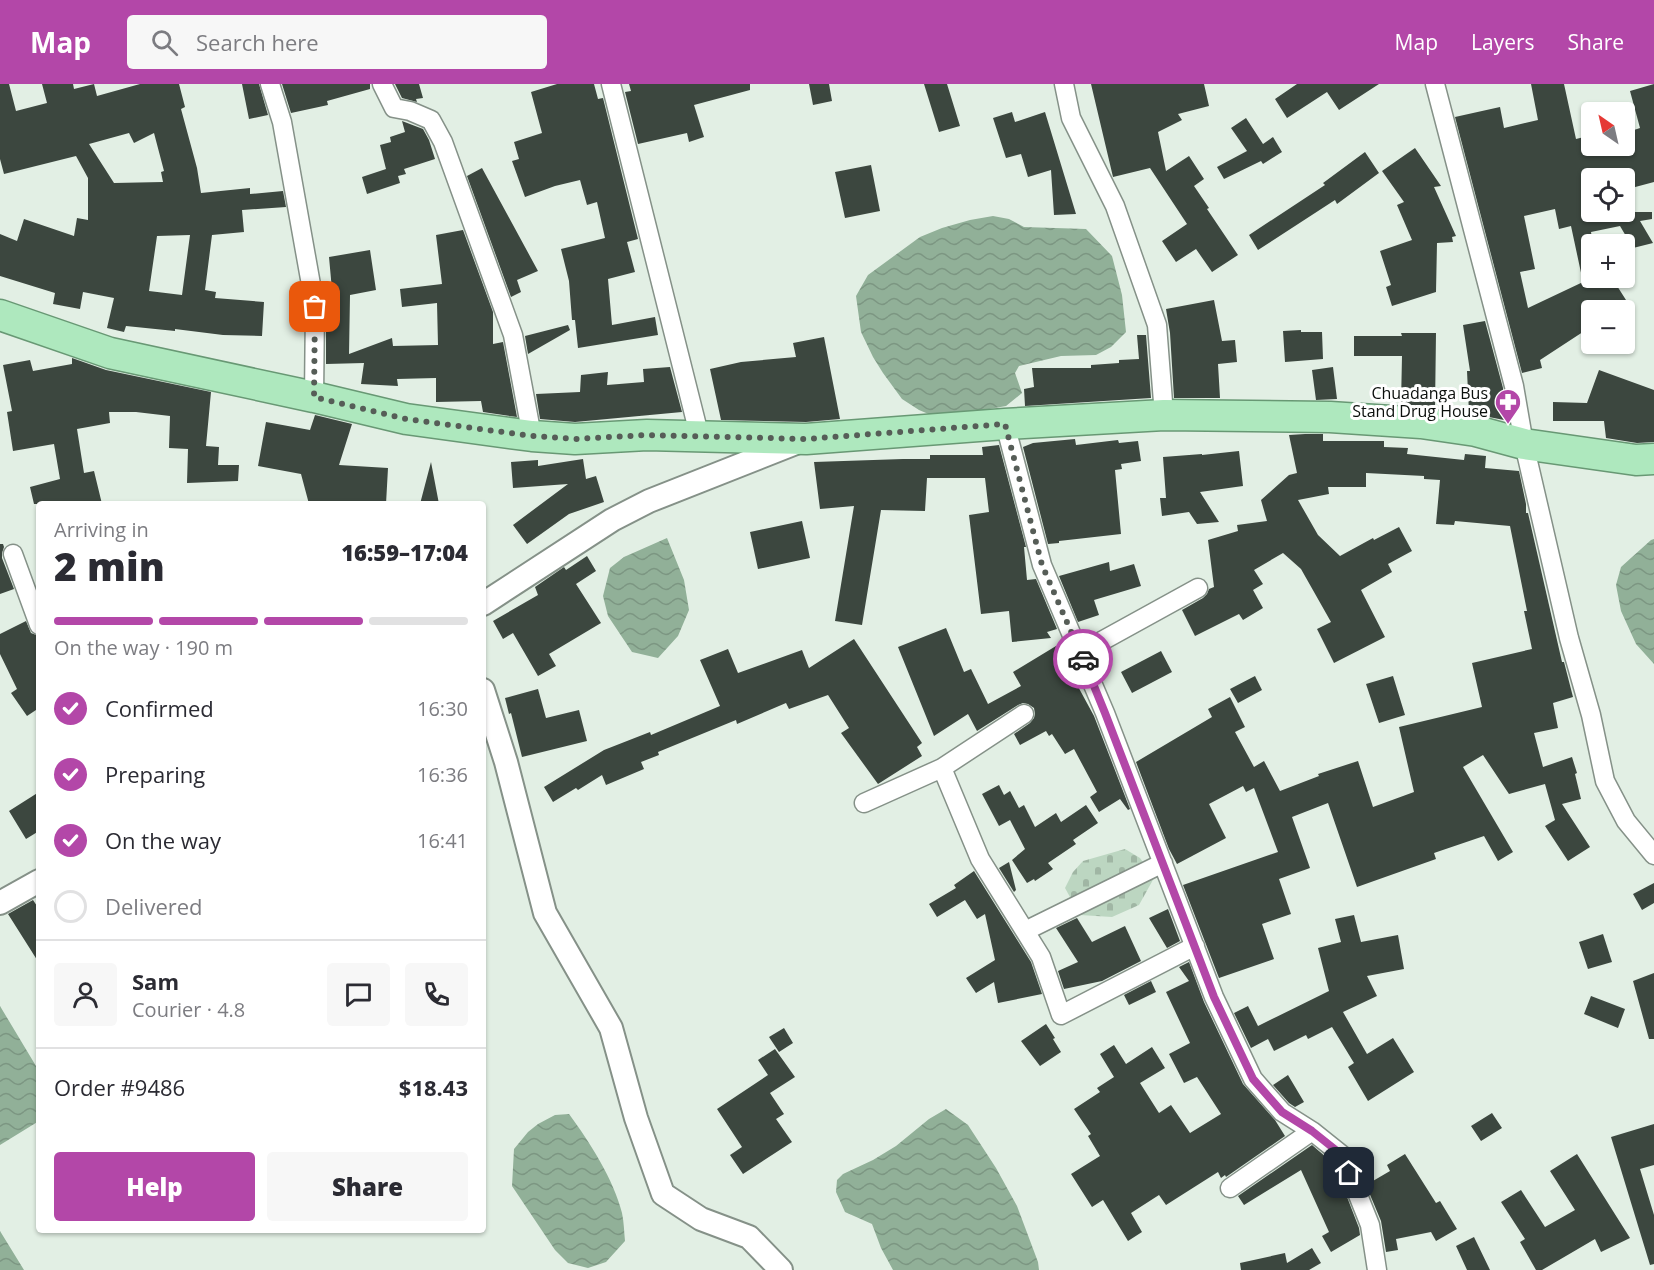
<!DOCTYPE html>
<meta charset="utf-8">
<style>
body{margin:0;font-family:"Open Sans",sans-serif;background:#f7f7f7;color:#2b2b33;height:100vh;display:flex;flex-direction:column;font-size:22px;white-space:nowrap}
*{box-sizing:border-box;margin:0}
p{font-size:20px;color:#7c7c81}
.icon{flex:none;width:33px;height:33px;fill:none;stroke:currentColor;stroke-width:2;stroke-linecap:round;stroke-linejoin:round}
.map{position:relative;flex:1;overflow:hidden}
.panel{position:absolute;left:36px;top:417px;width:450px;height:732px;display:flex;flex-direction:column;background:#fff;border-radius:6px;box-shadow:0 2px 4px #0004}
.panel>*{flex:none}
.needle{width:39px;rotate:326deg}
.fabs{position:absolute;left:1581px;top:18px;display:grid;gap:12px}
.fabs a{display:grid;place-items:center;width:54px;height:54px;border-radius:6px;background:#fff;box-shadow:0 2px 4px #0004;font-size:30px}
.pin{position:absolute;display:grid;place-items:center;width:51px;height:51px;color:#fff;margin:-26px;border-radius:12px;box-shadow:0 3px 9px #0006}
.courier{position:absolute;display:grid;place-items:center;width:60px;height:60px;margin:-30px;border:4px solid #b347a8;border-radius:50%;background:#fff;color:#222;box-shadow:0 2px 8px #0007}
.head em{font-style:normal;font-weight:800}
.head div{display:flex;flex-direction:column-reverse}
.head{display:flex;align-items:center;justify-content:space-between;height:102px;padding:0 18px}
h1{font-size:39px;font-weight:800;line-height:45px}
.bar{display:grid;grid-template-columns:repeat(4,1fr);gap:9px 6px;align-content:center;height:72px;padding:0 18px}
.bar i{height:8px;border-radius:4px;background:#e1e1e2}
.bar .current{background:#b347a8}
.bar p{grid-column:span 4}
.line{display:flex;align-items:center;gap:15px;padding:0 18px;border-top:2px solid #e1e1e2}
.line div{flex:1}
.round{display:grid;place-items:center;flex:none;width:63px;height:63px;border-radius:6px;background:#f7f7f7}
ol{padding:0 18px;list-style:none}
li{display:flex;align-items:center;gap:18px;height:66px}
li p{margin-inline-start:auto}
li .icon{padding:6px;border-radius:50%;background:#b347a8;color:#fff;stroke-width:4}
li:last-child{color:#7c7c81}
li i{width:33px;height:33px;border:3px solid #e1e1e2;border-radius:50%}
.button{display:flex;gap:12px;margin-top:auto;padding:12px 18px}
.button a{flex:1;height:69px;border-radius:6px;background:#b347a8;color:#fff;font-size:24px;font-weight:800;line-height:69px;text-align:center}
.button a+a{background:#f7f7f7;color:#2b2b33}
header{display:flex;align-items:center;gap:36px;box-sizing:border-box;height:84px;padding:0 30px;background:#b347a8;color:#fff}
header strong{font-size:28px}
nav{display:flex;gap:33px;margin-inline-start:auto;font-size:21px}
.search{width:420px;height:54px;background:#f7f7f7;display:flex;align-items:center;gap:15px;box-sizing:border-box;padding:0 21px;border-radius:6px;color:#7c7c81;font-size:22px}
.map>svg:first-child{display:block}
</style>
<header>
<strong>Map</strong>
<div class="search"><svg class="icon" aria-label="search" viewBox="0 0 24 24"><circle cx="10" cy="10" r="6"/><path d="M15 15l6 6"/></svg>Search here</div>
<nav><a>Map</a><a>Layers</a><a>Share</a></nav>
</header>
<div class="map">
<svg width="1654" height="1186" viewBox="0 0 1654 1186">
<defs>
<pattern id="cemetery-stones" width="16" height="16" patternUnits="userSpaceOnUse" patternTransform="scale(1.5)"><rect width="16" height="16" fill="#bcd6c1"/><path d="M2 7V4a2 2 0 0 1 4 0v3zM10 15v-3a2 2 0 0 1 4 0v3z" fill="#a0b6a4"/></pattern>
<pattern id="water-waves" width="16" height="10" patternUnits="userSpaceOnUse" patternTransform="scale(1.5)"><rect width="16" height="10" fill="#91b098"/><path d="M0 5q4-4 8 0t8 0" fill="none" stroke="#7c9682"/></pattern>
</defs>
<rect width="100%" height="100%" fill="#e2efe4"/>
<path fill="url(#cemetery-stones)" d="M1125,765L1140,774L1154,794L1139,821L1112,833L1080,831L1065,804L1073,788L1083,777Z"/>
<path fill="url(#water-waves)" d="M993,132L1009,135L1024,143L1086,145L1112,172L1122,211L1126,248L1111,263L1096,271L1061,272L1019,282L1015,289L1022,309L1006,322L956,331L938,334L919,326L902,315L883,289L873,273L861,248L856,212L868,191L920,153L942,144L970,136Z
M667,454L684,496L689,526L678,552L658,574L632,568L608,532L603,512L610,484L624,473Z
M1654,455V580L1636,560L1621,527L1616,501L1621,483L1651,456Z
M0,922L39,987V1037L0,1061Z
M946,1025L968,1041L996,1084L1017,1122L1038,1178L1039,1186H893L881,1164L872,1140L845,1128L836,1108L837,1096L843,1090L873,1076L896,1062L929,1035Z
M569,1030C589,1057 614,1096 622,1129C624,1138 624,1148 625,1157L606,1178L588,1184L568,1179L555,1166L512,1102L514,1065L528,1048L538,1040L555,1031Z
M0,1147L24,1186H0Z"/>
<path fill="#3c473f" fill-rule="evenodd" d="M0,0H9L16,27L47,19L42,0H73L74,5L94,0L97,12L140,0H179L185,23L181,25L197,84L201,109L250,104V110L283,107L286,123L242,126L244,148L212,151L205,206L216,208L215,214L264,218L262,252L223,251L175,245V247L126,242L124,248L107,244L114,214L83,208L80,225L53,220L55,209L0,192V150L17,157L24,135L74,152L77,134L88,136V94L76,72L4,90L0,75ZM129,49L134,59L154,49L164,87L161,88L163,98L114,99L89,60ZM190,151L182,211L149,207L157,152Z
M242,0H259L268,31L249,35Z
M282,0H370V5L327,17L328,21L291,29Z
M395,0H419L423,14L416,15L417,18L402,14Z
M557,0H594L598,15L603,14L638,155L627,158L635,188L608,195L612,241L655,233L658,251L578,264L575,236H572L569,197L561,165L605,154L597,118L587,121L580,96L555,102L525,113L512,77L519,75L514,58L542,49L531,8Z
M629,0H750V6L694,21L704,53L689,58L687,49L638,60L625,8L631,7Z
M809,0H829L832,17L813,21Z
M924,0H947L960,42L939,48Z
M1091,0H1204L1209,22L1178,30L1182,36L1158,48L1166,87L1189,72L1204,95L1194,102L1209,124L1207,125L1238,171L1212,188L1196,165L1176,178L1162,157L1187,140L1150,84L1113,93Z
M1297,0H1379L1339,26L1327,8L1287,34L1275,15Z
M1531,0H1564L1576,55L1592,51V62H1631L1628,48L1640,44L1630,7L1654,0V98L1624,106V86L1592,93V128H1652V135L1640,137L1653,159L1633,164L1620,142L1591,148L1593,160H1592V194H1612L1626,216L1608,226H1592V242L1540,276L1542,284L1522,289L1455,33L1500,23L1504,44L1538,36ZM1555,125L1559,145L1571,142L1583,198L1528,224L1520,188L1535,185L1524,132Z
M1012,28L1015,38L1045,28L1076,130L1054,131L1051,86L1028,93L1021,70L1006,74L993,34Z
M1246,34L1263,60L1273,53L1282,68L1263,80L1261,77L1224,95L1217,83L1247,67L1231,44Z
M402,37L423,45L429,56L435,75L404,85L406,90L398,92L400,99L367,110L362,93L386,85L380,61L391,58L390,53L405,48Z
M1415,64L1441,102L1434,103L1456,152L1452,153L1453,158L1437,159L1436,208L1392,222L1386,203L1391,201L1380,167L1412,156L1397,121L1404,118L1382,87Z
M1365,68L1379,89L1337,120L1335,116L1258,166L1249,151L1325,101L1323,99Z
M871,81L880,127L845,134L835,88Z
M482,84L538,187L517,196L521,208L511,213L467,92Z
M463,146L493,228V260L503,258L517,333L483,328L481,317L436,318V294L397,295L398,302L361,300L364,279L326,280V228H334L329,173L370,166L376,206L350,211L349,270L392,254L393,262L438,261L437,219L402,223L400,205L442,200L436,151Z
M1214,216L1222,257L1235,256L1237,278L1218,280L1220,314H1174L1170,249L1166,225Z
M1485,237L1503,304L1504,336L1469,329L1467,287H1470L1463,241Z
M568,241L570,246L528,270L525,252Z
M1301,246V248H1322L1323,275L1285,278L1283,247Z
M1401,249H1436L1435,324L1401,320L1402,272H1354V252H1402Z
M1137,251H1146L1151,314L1025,322L1024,305L1034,303L1032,284H1091V281L1119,279V276L1139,275Z
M824,253L840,335L806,338L721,336L710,285L741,278L796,273L793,259Z
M72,274L106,286L211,308L206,362L219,363L218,381H239L238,397L187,399L188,365L169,364L170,332L136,328H109L110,339L77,345L84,389L94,387L102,420H34L30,403L60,395L54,360L13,367L7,328L12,327L3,281L30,276L33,287L72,280Z
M670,283L682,328L575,338L540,335L536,310L580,308L581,291L608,288L607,301L644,298L643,285Z
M1333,283L1337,315L1316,316L1312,286Z
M1599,286L1654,306V358L1637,359L1606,354L1604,337H1553V318L1587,319Z
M315,331L352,340L339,381L388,384L386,420H309L301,390L258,382L266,338L310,346Z
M1305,350H1323V357H1384V363L1408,364L1407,370L1464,376L1465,370L1486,372L1485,384L1519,387L1526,420V429H1528L1562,578H1564L1573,613L1553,619L1558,644L1534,649L1543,683L1572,673L1577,689L1575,690L1581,715L1562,720L1590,763L1568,777L1545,742L1555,736L1545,700L1509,710L1483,671L1463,683L1513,768L1498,777L1484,752L1434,769L1436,775L1357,803L1328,719L1292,733L1310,784L1279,795L1291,830L1262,840L1274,875L1219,894L1183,801L1278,768L1254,704L1246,708L1243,702L1209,720L1226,754L1177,780L1169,765L1136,678L1212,633L1208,625L1230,613L1245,643L1235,648L1254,683L1264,677L1280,707L1319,692L1318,690L1358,677L1373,723L1414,708L1399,643L1482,623L1472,579L1532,565L1524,527H1527L1510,442L1455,437L1454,441L1436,440L1440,396L1424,395V392L1366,389V403H1328L1329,410L1298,416L1318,451L1340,472L1373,454L1374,456L1399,443L1412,467L1388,480L1392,488L1361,506L1385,553L1334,579L1317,545L1331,538L1301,485L1283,469L1254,486L1263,500L1253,506L1263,524L1243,536L1239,530L1195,552L1182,526L1203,514L1207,510L1209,505L1214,503L1208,456L1238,447L1237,441L1267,437L1261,416L1289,391L1297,389L1289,351Z
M1075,355L1076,361L1118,356L1119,359L1138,357L1141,377L1121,380L1122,385L1115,386L1121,450L1059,457V459L1048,460L1023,363L1033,359Z
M999,361L1026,463H1024L1027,496L1036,495L1057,545L1047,548L1051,554L1012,558L1009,527L981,530L969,431L989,428L985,394H927L925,427L881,426L862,541L835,537L854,422L820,425L814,378L903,375H930V371H983L982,363Z
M1239,367L1243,402L1200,408L1219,438L1197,440L1189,428L1162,432L1160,414H1166L1163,373L1202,370V371Z
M583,375L586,395L596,392L604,418L569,430L527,460L513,441L568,400L513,404L511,378L538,376V382Z
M431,378L439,420H420Z
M802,437L810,474L758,485L750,448Z
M0,460H3L4,463L2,469V474L14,505L0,510Z
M587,472L596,487L576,500L601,539L549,570L556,582L538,592L513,549L503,555L493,537L538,511L535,503L564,483L566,486Z
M1109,478L1110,487L1134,480L1141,502L1094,516L1099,531L1078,538L1059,492Z
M26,537L31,549L39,552V624L27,632L11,609L17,605L0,570V550Z
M946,544L964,588L971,585L988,620L1021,602L1013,588L1056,562L1094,632L1130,725L1128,726L1120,715L1099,728L1090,713L1097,708L1074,665L1065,670L1052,650L1049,652L1046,647L1020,661L1014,650L1030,639L1034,634L1035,630L1034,624L1028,620L1023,619L1018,621L977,647L968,630L934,652L898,563Z
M854,555L922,659L917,663L922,672L878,700L841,649L849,644L828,611L789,625L786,619L737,640L736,636L658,668L659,671L641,678L644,685L606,701L602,691L578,706L576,704L553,718L544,703L604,666L650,648L651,651L720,622L700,576L728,565L738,589L802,566L809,584Z
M1161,567L1172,588L1132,609L1121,588Z
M1255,592L1262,606L1238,619L1230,605Z
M1393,592L1405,631L1379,639L1366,600Z
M538,605L546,634L579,626L587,657L522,673L511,629L509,630L505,614Z
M999,701L1004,711L1010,707L1019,724L1024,721L1035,743L1056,729L1061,738L1086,721L1098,739L1073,756L1076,760L1048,779L1053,785L1035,797L1034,795L1027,799L1012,776L1025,765L1010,736L999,742L982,710Z
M39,708V747L26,755L9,727Z
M1009,778L1016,806L1014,808L999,784Z
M974,787L1031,878L1042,910L998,919L994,898L976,909L966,894L995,876L985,830L977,835L965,816L937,833L929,820L956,804L954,801Z
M1654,799V819L1642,826L1633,810Z
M33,816L39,825V879L8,830Z
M1168,825L1180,857L1167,864L1149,834Z
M1354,831L1361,858L1398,851L1404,885L1367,892L1377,912L1343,928L1367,970L1393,954L1414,988L1368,1017L1348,983L1354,979L1332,943L1308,955L1306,951L1274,967L1268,955L1251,964L1234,929L1248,922L1258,942L1329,907L1318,864L1341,858L1335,835Z
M1077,834L1092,858L1125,842L1141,877L1102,897L1064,905L1058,887L1078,878L1056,844Z
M1603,850L1612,878L1588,885L1579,858Z
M1189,878L1204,918L1243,1000L1275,1036L1285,1052L1226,1093L1225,1091L1221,1094L1218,1088L1166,1121L1159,1111L1131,1129L1142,1148L1128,1157L1103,1116L1092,1123L1071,1090L1100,1072L1088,1052L1091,1050L1074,1025L1100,1008L1097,1004L1114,993L1100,970L1114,961L1126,980L1152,963L1165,984L1140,999L1159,1029L1171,1021L1190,1049L1221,1030L1197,993L1184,999L1169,970L1190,959L1166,908L1189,897L1179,883Z
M1654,889V955H1649L1633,897Z
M1151,897L1156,908L1129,921L1124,911Z
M1591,912L1625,925L1618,944L1584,930Z
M1046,940L1055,954L1053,955L1061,968L1040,982L1021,957Z
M784,944L793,959L779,968L769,953Z
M775,965L795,993L770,1009L784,1030L776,1035L792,1058L743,1090L730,1071L742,1063L717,1025L768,991L758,976Z
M1288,991L1304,1018L1295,1023L1289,1019L1273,1001Z
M1492,1029L1502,1044L1481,1057L1471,1042Z
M1654,1040V1081L1640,1085L1654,1131V1180L1650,1181L1611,1053Z
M1312,1061L1327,1074L1326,1075L1332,1085L1345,1114L1347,1113L1359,1144L1360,1151L1331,1168L1322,1152L1329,1148L1301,1086L1244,1121L1238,1112Z
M1405,1070L1436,1119L1440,1117L1457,1145L1436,1157L1431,1148L1396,1155L1398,1166L1386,1168L1381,1137L1366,1101L1390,1087L1387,1081Z
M1577,1070L1630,1154L1601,1168L1595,1155L1542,1186H1536L1520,1158L1525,1155L1501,1118L1521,1106L1545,1143L1575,1126L1550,1087Z
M1474,1153L1490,1186H1467L1456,1162Z
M1312,1164L1321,1179L1309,1186H1241L1240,1179L1285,1169L1287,1179Z"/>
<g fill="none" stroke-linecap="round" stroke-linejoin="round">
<g stroke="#859188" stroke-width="21">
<path id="minor" d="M270,0L282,38L315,223L314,313
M382,0L394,24L410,27L431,36L443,58L513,251L532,352
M611,0L700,354
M1064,0L1071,34L1115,122L1157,241L1164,331
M1435,0L1514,302L1524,360L1569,554L1591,631L1605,697L1626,737L1654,771
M1005,340L1042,481L1105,629L1214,913L1253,995L1282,1028L1312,1047L1342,1071L1370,1141L1377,1186
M13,470L39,541
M1080,569L1198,504
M942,684L980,775L1041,873L1061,931L1195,862
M864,719L942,684L1024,630
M1025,847L1163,779
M1230,1104L1312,1047"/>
</g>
<g stroke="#859188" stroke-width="26">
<path id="tertiary" d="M483,520L612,436L649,417L801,357
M483,606L506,678L545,829L611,944L636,1034L663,1110L701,1135L749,1153L781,1186
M0,819L39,797"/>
</g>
<g stroke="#689874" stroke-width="33">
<path id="trunk" d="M0,231L110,269L314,313L406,335L532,352L575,355L647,351L806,355L1005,340L1164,331L1330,333L1421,339L1476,347L1524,360L1636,376L1654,375"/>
</g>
<use href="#minor" stroke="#fff" stroke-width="18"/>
<use href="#tertiary" stroke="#fff" stroke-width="22"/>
<use href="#trunk" stroke="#aee8be" stroke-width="30"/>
</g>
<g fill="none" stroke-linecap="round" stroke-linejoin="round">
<path stroke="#565d57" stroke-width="6" stroke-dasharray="0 10.8" d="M315,223L314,313L406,335L532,352L575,355L647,351L806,355L1005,340L1042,481L1083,575"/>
<path stroke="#b347a8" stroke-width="8" d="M1083,575L1105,629L1214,913L1253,995L1282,1028L1312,1047L1342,1071L1349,1089"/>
</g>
<defs>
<g id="pharmacy-pin" transform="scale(1.35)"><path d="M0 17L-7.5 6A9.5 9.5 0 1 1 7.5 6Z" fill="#b347a8" stroke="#fff"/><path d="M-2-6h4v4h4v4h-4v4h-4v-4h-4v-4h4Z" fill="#fff"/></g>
</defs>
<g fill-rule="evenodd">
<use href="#pharmacy-pin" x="1508" y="318"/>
</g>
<g text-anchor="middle" stroke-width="6" stroke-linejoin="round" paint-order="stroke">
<g font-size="16" fill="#0a0e0b" stroke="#fff" text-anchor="end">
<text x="1488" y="315">Chuadanga Bus<tspan x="1488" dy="18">Stand Drug House</tspan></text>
</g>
</g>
</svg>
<div class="fabs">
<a><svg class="needle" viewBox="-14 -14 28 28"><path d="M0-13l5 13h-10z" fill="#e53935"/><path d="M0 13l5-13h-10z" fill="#7c7c81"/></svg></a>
<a><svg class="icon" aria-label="locate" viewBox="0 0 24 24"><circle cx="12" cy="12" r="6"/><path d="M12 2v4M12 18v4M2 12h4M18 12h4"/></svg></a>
<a>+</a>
<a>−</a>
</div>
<div class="pin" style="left:315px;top:223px;background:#ea580c"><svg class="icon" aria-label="bag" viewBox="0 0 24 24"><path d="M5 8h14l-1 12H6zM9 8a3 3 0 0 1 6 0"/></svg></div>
<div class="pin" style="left:1349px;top:1089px;background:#1f2937"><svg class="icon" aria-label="home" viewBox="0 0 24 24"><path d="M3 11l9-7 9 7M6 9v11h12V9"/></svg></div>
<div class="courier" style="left:1083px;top:575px"><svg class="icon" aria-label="car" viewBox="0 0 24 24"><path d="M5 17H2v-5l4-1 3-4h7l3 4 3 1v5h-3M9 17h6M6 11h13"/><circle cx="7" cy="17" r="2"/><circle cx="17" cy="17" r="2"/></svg></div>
<section class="panel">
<div class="head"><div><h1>2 min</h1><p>Arriving in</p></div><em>16:59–17:04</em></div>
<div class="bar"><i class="current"></i><i class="current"></i><i class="current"></i><i></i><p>On the way · 190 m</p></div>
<ol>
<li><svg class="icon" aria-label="check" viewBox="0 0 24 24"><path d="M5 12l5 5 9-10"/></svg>Confirmed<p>16:30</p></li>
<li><svg class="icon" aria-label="check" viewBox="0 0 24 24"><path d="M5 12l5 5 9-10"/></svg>Preparing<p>16:36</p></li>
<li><svg class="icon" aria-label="check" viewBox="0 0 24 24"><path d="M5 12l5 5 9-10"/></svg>On the way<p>16:41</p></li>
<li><i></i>Delivered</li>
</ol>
<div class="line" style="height:108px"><a class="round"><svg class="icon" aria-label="person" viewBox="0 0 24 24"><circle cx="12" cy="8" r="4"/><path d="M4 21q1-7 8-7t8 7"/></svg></a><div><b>Sam</b><p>Courier · 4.8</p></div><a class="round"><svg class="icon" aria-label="chat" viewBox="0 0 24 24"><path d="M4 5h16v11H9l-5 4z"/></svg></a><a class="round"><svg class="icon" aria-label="phone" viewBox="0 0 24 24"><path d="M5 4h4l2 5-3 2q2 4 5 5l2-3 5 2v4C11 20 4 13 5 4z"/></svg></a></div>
<div class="line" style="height:78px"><div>Order #9486</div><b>$18.43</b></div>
<div class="button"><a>Help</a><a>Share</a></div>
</section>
</div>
